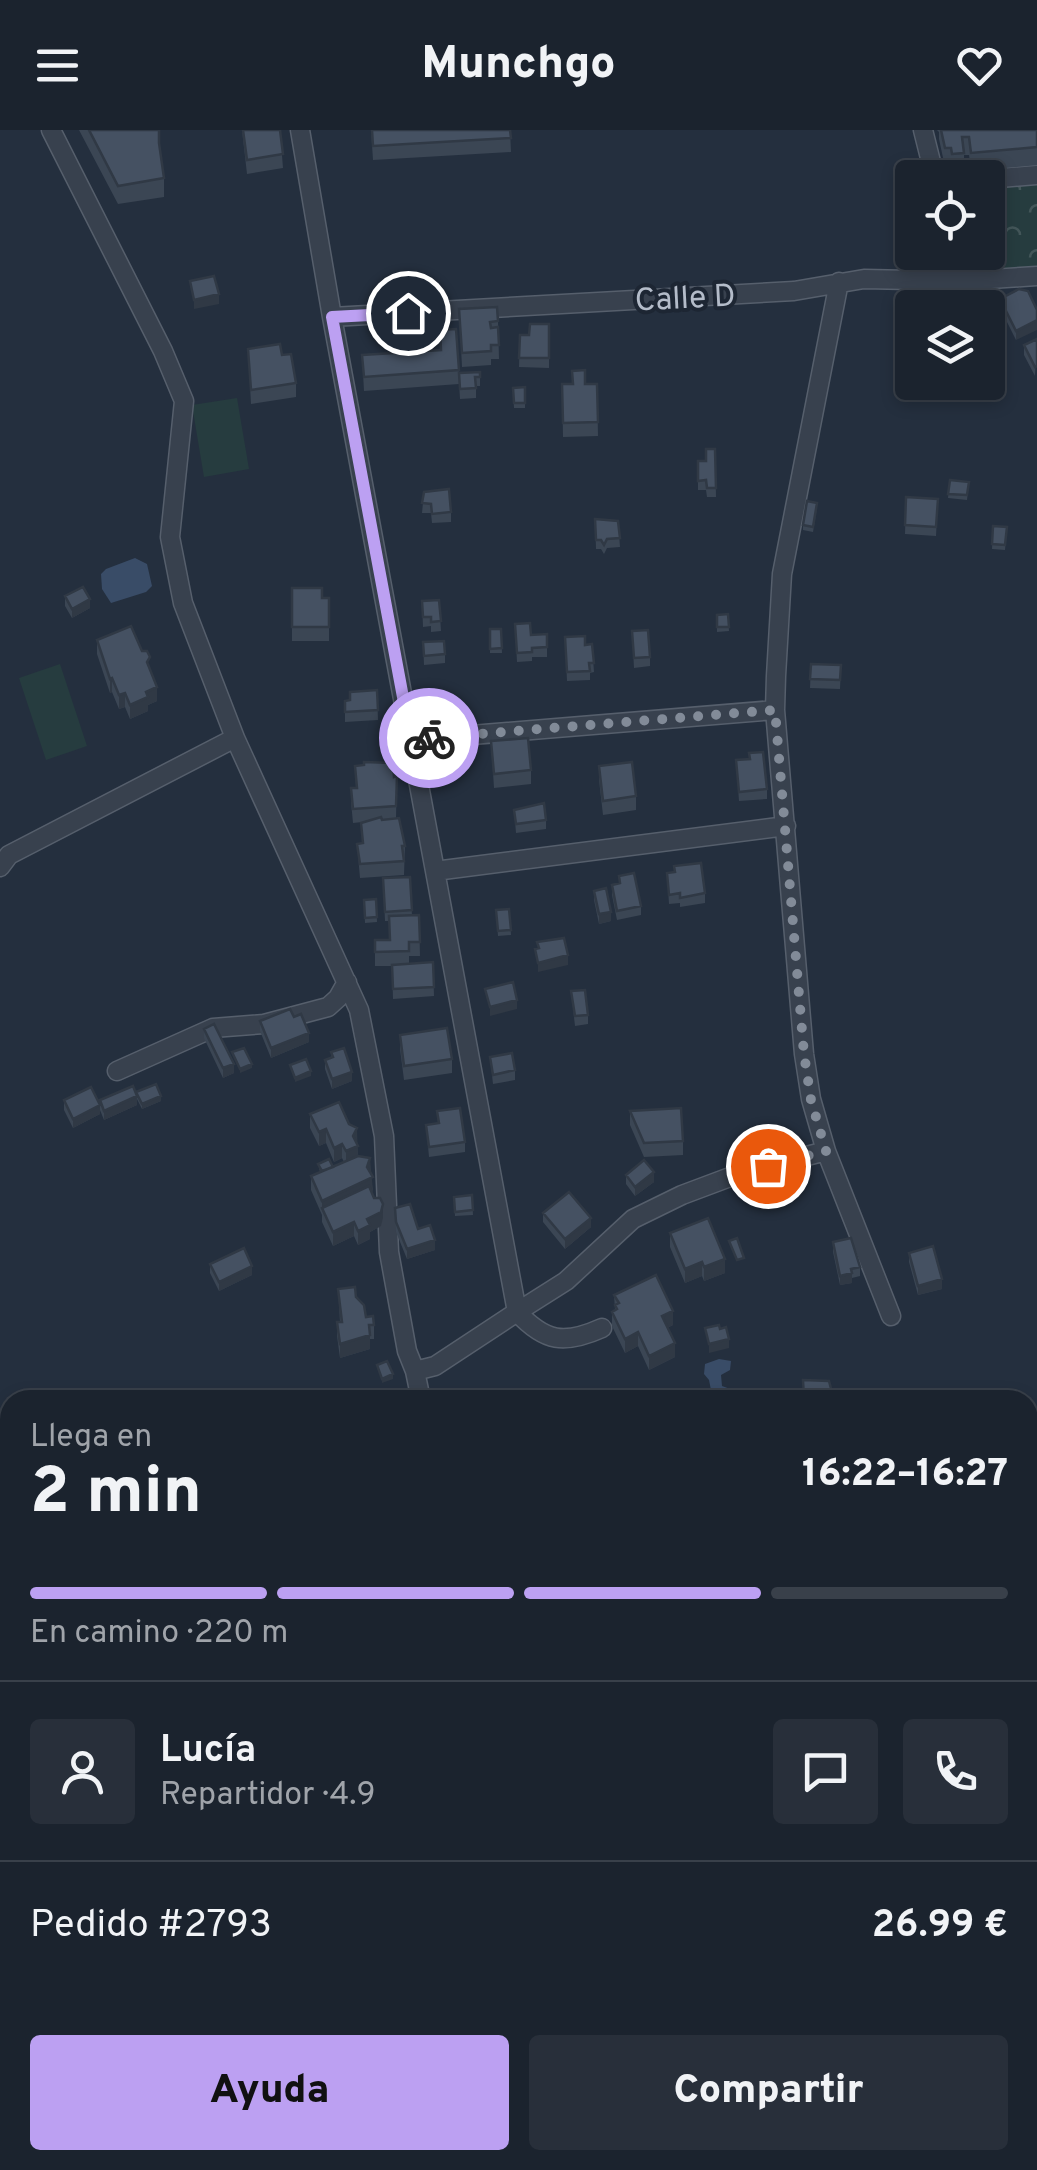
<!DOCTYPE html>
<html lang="es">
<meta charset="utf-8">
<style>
body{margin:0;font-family:Overpass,sans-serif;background:#282f3a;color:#f1f3f6;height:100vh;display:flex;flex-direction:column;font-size:38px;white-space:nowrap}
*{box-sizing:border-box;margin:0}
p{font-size:32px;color:#a0a4aa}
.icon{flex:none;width:55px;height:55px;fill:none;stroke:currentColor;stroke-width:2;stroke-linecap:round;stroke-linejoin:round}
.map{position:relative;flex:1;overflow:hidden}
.panel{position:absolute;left:0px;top:1260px;width:1038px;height:780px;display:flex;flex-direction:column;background:#1b232e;border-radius:30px 30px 0 0;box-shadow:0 5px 15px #0003,0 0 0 2px #39404a}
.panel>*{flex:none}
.controls{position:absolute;left:895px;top:30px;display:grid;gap:20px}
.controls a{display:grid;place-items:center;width:110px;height:110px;border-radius:10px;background:#1b232e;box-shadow:0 5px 15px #0003,0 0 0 2px #39404a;font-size:50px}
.pin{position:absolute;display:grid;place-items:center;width:85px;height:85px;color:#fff;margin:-42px;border:5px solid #fff;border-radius:50%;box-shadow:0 2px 10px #0007}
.courier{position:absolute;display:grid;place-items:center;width:100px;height:100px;margin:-50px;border:8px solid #bca0f2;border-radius:50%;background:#fff;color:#222;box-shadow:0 2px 12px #0007}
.head em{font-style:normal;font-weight:800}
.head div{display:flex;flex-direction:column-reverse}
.head{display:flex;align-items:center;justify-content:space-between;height:170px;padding:0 30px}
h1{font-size:65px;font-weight:800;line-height:75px}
.bar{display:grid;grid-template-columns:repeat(4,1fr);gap:15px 10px;align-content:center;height:120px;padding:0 30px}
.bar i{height:12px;border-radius:8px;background:#39404a}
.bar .current{background:#bca0f2}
.bar p{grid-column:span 4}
.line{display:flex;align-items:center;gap:25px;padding:0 30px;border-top:2px solid #39404a}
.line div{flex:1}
.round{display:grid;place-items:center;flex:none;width:105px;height:105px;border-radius:10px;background:#282f3a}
.button{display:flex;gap:20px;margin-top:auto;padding:20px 30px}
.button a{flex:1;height:115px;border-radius:10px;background:#bca0f2;color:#111;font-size:40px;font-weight:800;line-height:115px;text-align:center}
.button a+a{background:#282f3a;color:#f1f3f6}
header{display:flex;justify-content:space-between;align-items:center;height:130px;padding:0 30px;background:#1b232e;font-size:45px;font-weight:800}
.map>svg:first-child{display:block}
</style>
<header><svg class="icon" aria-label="menu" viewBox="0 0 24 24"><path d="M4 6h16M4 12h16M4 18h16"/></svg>Munchgo<svg class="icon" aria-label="heart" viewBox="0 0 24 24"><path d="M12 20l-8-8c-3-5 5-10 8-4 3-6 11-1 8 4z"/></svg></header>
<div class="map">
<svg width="1037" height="2040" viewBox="0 0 1037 2040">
<defs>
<pattern id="park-crowns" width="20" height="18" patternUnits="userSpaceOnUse" patternTransform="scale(2.5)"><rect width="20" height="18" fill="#263c3f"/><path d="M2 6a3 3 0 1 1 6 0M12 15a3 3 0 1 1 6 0" fill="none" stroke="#435659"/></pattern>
</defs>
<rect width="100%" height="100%" fill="#242f3e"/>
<path fill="url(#park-crowns)" d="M1037,45V146L978,150L966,123L988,122V49Z"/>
<path fill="#263c3f" d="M237,268L249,339L204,347L192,275Z
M60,534L87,616L46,630L19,548Z"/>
<path fill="#394c67" d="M135,428L147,434L152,456L146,462L111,473L102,459L101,444L106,439Z
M719,1229L731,1231L730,1240L721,1245L722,1256L733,1260L728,1270H713L709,1250L704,1244L705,1234Z"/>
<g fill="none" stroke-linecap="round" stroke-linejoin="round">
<g stroke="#565f6c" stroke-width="21">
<path id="street" d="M300,0L332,187L517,1182L566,1151L633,1089L682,1065L738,1044L826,1021L811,969L804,924L775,580L776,546L782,444L839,152
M923,0L935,48
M988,49L1037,45
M966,122L978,150
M332,187L794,161L864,149L960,151L1037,146
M235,608L359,880L384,1006L389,1122L407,1221L415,1241L435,1236L517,1182C545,1212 564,1215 602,1198
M411,610L775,580
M0,737L9,725L235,608L183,473L170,407L184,271L163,221L51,0
M435,741L786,696
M117,941L213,898L264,894L328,877L338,868L347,852
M826,1021L891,1186
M415,1241L421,1270
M1028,1473L1037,1470
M1028,1720L1037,1706
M759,2030L762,2040"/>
</g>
<use href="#street" stroke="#38414e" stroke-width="18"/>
</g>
<path fill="#3b4654" d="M79,0H160L159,15L164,48V67L118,74Z
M242,0H280L283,38L247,44Z
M371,0H510L511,22L373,30Z
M937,0H1037V35L971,41L969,25H964V42H952L951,36L945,37L939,9V2Z
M1000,169L1037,180L1016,210L1000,178Z
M459,179L498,191L499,229H491V235L462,237Z
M549,194V238L519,237L520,205H529Z
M456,199L459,243L480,247V256H476V268L460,269L459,253V254L364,261L362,225L441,220L440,200Z
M1037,209L1035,246L1024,225V215Z
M248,219L282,225L296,253V267L251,274Z
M562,254H597L598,306L563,307Z
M525,257V278H514L513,258Z
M715,319L716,367H707L706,360H698V331H706Z
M950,350L969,352L967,370L948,368Z
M424,362L451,382V392L432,393L431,383H422Z
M906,367L938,369L936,406L905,404Z
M817,378L813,402L803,400V395Z
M595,389L618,391L620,417L607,418L604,424L601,419H596Z
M993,396L1007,397L1005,420L992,419Z
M292,458L322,468H329V511H292Z
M65,466L90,478L72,488L65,476Z
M439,470L441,501L431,502V496L423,497L422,471Z
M728,484L729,501L717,502V485Z
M515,494L531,505L547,504V527H532V531L517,532Z
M490,499H501L502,523H490Z
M632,501L650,527V536L634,538Z
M565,507L585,515L592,514L594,542L590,543V550L567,551Z
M97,510L150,539L157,571L148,575V581L130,589L125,577L119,579L112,562L110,563L97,524Z
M423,512L445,524V533L424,535Z
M811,534L841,535L840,559L810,558Z
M377,560L378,590L345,592V571Z
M491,611L531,640V654L494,658Z
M736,630L767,659V669L739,671Z
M355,636L397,646L396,688L405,716L404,745L360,748L357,714L362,713V692L353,693L351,672V658H356Z
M599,636L636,666V680L603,685L599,650Z
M514,680L546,690V699L516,703Z
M667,743L705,763V773L680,777V773L669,774Z
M619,746L641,776V785L617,790L612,765V755L619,754Z
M410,747L412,786L419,785L420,826H409V834L433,832L434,866L393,869L392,836H375V810H390L389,791H385L383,748Z
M594,761L611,791L599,794L594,770Z
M376,769L377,792L365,793L364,770Z
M509,779L511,805L498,806L496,780Z
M571,861L588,885V894L575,896Z
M294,887L309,912L271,928L260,901V891Z
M204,899L234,943L223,948L204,908Z
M400,905L452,929V943L404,950L400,919Z
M331,922L352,951L332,959L325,939V930L331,928Z
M490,927L515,940V950L493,954Z
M136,964L161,971L142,979L137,969V975L104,990L100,980V984L73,998L64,980V970L100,974V970Z
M437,981L465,1012V1022L429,1027L426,995L438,993Z
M630,981L683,1011V1025L644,1027L630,995Z
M310,984L357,1013L358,1026L370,1042L373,1061L371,1062L383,1088L381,1096L370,1102V1109L358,1115L354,1106L333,1116L322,1092V1085L311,1060V1046L320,1042L318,1034L333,1037L344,1032L342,1028L334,1032L326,1013L319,1016L310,998Z
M626,1045L654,1052L635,1066L626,1054Z
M472,1065L473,1085L455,1086L454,1067Z
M395,1078L418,1099L435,1120L407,1129L396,1102Z
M543,1083L591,1097L565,1119L543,1092Z
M670,1103L725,1143L704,1151L702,1146L685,1153L670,1117Z
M833,1112L860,1137V1146L852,1148V1153L840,1155L833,1122Z
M909,1123L942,1159L918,1165L909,1132Z
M210,1134L252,1145L219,1161L210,1143Z
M338,1159L356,1167L366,1187L374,1195V1209H370V1219L340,1228L337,1206V1192H340Z
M614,1165L673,1195L667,1198L675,1227L649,1240L638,1216L625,1223L612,1196V1182L615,1180Z
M1037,1372V1384L1028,1386V1373Z
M1037,1740V1771L1029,1766V1752Z
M1028,1781L1037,1787V1833L1032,1830V1826L1028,1823Z
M794,2030H847V2040H798Z
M875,2030H912V2039L897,2040L895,2038L891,2040H880Z"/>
<path fill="#303945" d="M219,164V174L194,179V170Z
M1037,190V200L1016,210V201Z
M90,469V478L72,488V479Z
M112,548V562L110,563V549Z
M157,557V571L148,575V581L130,589V575L146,562Z
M125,563V577L119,579V565Z
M611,782V791L599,794V784Z
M568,825V835L538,842V833Z
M517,870V879L490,886V877Z
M309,903V912L271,928V918Z
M234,934V943L223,948V938Z
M252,934V938L240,943V939Z
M311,941V946L295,952V948Z
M352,942V951L332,959V949Z
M137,966V975L104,990V981Z
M161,966V971L142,979V974Z
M100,975V984L73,998V989Z
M357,998L358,1030L346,1035V1021Z
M326,999V1013L319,1016V1002Z
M342,1014V1028L334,1032V1018Z
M370,1028L373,1061L324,1084L322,1079V1071L367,1037Z
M654,1042V1052L635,1066V1057Z
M383,1074V1088L381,1096L370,1102V1109L358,1115V1101L367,1089Z
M591,1088V1097L565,1119V1109Z
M354,1092V1106L333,1116V1102Z
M435,1110V1120L407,1129V1119Z
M725,1129V1143L704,1151V1137Z
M702,1132V1146L685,1153V1139Z
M252,1136V1145L219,1161V1152Z
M852,1143V1153L840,1155V1146Z
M942,1149V1159L918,1165V1156Z
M673,1181V1195L662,1200V1186Z
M638,1202V1216L625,1223V1209Z
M370,1205V1219L340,1228V1214Z
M729,1209V1218L709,1223V1214Z
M675,1213V1227L649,1240V1226Z
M393,1244V1249L382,1253V1249Z
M1037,1526V1536L1028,1539V1530Z
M1037,1860V1869L1028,1884V1874Z
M841,2030H847V2040H835L837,2031Z
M892,2030H895V2038L891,2040H883V2035Z
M912,2030V2039L901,2040V2037Z"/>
<path fill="#455162" stroke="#303945" stroke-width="2.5" d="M89,0H159V13L164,48L118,56Z
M243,0H280L283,24L247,30Z
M372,0H510L511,8L373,16Z
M941,0H1037V17L971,23L969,7H962L964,23L952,24L951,18H945Z
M214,146L219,164L194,170L190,151Z
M1019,159L1028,161L1037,180V190L1016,201L1000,169Z
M497,177L498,191L490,192L491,198L498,197L499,215H491V221L462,223L459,179Z
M530,194H549V228H519L520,205H529Z
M456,199L459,240L364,247L362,225L441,220L440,200Z
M1037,209V236L1035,237L1024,215Z
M280,214L282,225L291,224L296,253L251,260L248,219Z
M585,240V254H597L598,292L563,293L562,254H573L572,241Z
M480,242V247H475L476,258L460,259L459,243Z
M525,257V273H514L513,258Z
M706,319H715L716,358H707L706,350L698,351V331H706Z
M950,350L969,352L967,365L948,364Z
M449,359L451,382L432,384L431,374L422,373L424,362Z
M906,367L938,369L936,397L905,395Z
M807,371L817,373L813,397L803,395Z
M595,389L618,391L620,408L607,409L604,415L601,410H596Z
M993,396L1007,397L1005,415L992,414Z
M83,457L90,469L72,479L65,466Z
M292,458H322V468H329V497H292Z
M439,470L441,491L431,492V487H423L422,471Z
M728,484L729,497H717V485Z
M530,493L531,505L547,504V517L532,518V522L517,523L515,494Z
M131,496L142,521H147L150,527L147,532L157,557L146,562L148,567L130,575L125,563L119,565L112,548L110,549L97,510Z
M490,499H501L502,518L490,519Z
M648,500L650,527L634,528L632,501Z
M585,506V515L592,514L594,533H589L590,541L567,542L565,507Z
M444,511L445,524L424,526L423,512Z
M811,534L841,535L840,550L810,549Z
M377,560L378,580L345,582V571L350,570V562Z
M528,608L531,640L494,644L491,611Z
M763,622L767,659L739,662L736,630L750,629L749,623Z
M364,632L393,633L394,647L397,646L396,676L353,679L351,658H357L355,636L364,635Z
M632,632L636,666L603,671L599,636Z
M544,673L546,690L516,694L514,680Z
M381,687L382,690L399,688L405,716H402L404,731L360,734L357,714L363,713L361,693Z
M701,733L705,763L680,768V763L669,765L667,743L675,742L674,736Z
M634,743L641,776L617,781L612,755L620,753L619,746Z
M410,747L412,780L385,782L383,748Z
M606,758L611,782L599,784L594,761Z
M376,769L377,787L365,788L364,770Z
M509,779L511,800L498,801L496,780Z
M419,785L420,812H409V821L375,822V810H390L389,786Z
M564,808L568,825L538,833L535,819L539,818L537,812Z
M433,832L434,857L393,859L392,835Z
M513,852L517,870L490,877L485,859Z
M585,860L588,885L575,886L571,861Z
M290,879L294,887L301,884L309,903L271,918L260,891Z
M214,894L234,934L223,938L204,899Z
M447,898L452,929L404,936L400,905Z
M244,918L252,934L240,939L232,922Z
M344,918L352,942L332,949L325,930L333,927L331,922Z
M512,923L515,940L493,945L490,927Z
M306,929L311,941L295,948L290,935Z
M156,954L161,966L142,974L136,962Z
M133,956L137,966L104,981L100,970Z
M91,957L100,975L73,989L64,970Z
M339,972L349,994L357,998L353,1006L358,1016L346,1021L342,1014L334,1018L326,999L319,1002L310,984Z
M460,978L465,1012L429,1017L426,995L439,993L437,981Z
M681,978L683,1011L644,1013L630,981Z
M358,1026L370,1028L367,1037L373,1047L322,1071L311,1046Z
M329,1029L333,1037L322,1041L318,1034Z
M644,1030L654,1042L635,1057L626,1045Z
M369,1056L374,1068H380L383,1074L381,1082L367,1089L370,1095L358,1101L354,1092L333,1102L322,1078Z
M569,1062L591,1088L565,1109L543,1083Z
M472,1065L473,1080L455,1082L454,1067Z
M410,1074L418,1099L430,1095L435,1110L407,1119L396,1092L395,1078Z
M708,1088L725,1129L704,1137L702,1132L685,1139L670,1103Z
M737,1108L744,1128L737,1130L729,1111Z
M851,1108L860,1137L851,1139L852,1143L840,1146L833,1112Z
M933,1116L942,1149L918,1156L909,1123Z
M244,1118L252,1136L219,1152L210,1134Z
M656,1145L673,1181L662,1186L675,1213L649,1226L638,1202L625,1209L612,1182L617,1179L615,1175L619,1173L614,1165Z
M355,1157L356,1167L364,1175L366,1187L373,1186L374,1195H369L370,1205L340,1214L337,1192H342L338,1159Z
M719,1195L720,1199L726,1197L729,1209L709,1214L705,1198Z
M387,1231L393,1244L382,1249L377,1235Z
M803,1250L829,1251L834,1270H804Z
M1037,1372V1380L1028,1381V1373Z
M1036,1496L1037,1526L1028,1530V1500Z
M1037,1740V1757L1029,1752Z
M1028,1781L1037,1787V1819L1032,1816L1034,1813L1028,1809Z
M1028,1846L1037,1853V1860L1028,1874Z
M1037,1891V1906L1030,1902Z
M800,2030H841L837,2031L840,2038L835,2040H804Z
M879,2030H892L883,2035Z
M896,2030H912L901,2037Z"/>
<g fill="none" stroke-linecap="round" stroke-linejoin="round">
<path stroke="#828b98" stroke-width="10" stroke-dasharray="0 18" d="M429,608L775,580L804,924L811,970L826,1021L768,1036"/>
<path stroke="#bca0f2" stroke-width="12" d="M408,183L332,187L411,610L429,608"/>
</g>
<g text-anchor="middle" stroke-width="8" stroke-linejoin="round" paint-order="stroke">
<g font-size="32" fill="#b4bcc9" stroke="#1d2633">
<text transform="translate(685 167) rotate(-3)" y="11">Calle D</text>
</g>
</g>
</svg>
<div class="controls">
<a><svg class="icon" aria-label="locate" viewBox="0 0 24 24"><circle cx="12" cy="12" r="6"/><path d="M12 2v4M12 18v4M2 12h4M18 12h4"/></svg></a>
<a><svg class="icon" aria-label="layers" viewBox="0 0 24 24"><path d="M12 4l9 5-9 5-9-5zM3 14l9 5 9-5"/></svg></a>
</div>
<div class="pin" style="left:768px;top:1036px;background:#ea580c"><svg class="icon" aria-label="bag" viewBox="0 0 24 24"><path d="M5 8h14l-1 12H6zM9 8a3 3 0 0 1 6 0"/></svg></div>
<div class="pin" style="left:408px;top:183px;background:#1f2937"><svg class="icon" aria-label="home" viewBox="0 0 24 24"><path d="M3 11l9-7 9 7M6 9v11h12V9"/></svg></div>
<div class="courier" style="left:429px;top:608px"><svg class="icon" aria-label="bike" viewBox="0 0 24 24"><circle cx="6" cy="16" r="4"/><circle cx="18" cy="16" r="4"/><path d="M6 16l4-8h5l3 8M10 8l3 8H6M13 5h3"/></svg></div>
<section class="panel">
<div class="head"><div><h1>2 min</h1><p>Llega en</p></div><em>16:22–16:27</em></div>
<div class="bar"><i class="current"></i><i class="current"></i><i class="current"></i><i></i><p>En camino · 220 m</p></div>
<div class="line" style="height:180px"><a class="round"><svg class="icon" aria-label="person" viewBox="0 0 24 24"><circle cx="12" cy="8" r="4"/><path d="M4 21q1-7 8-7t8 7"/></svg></a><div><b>Lucía</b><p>Repartidor · 4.9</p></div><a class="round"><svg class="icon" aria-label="chat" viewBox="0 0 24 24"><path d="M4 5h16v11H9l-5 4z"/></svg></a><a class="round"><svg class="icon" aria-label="phone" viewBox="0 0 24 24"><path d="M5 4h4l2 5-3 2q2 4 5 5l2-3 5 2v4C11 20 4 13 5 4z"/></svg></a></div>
<div class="line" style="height:130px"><div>Pedido #2793</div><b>26.99 €</b></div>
<div class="button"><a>Ayuda</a><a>Compartir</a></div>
</section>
</div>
